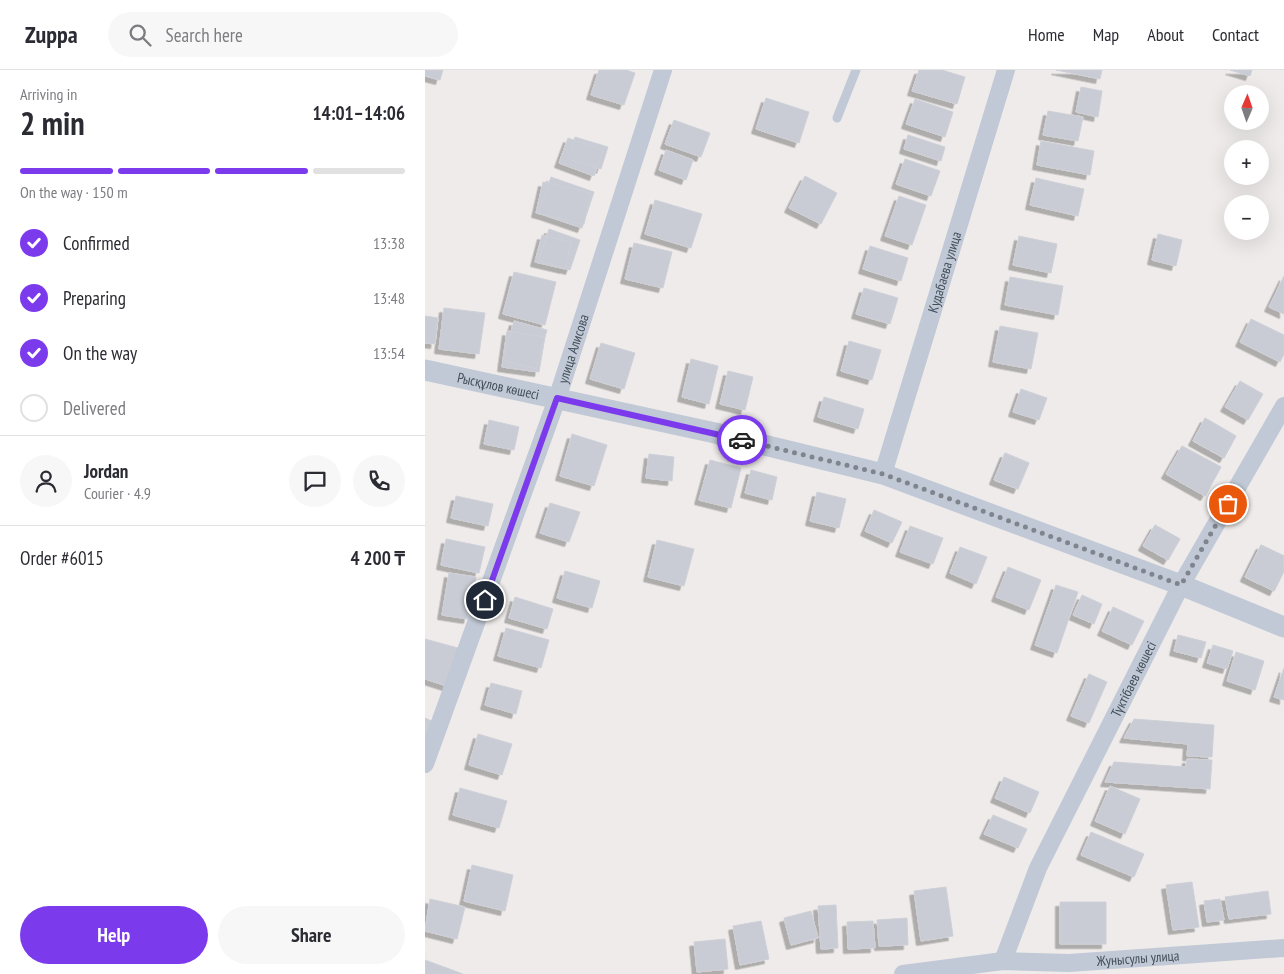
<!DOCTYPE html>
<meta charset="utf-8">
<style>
body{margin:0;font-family:"PT Sans Narrow",sans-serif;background:#f7f7f7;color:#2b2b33;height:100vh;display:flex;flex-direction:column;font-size:19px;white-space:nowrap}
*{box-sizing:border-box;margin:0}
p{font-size:16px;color:#7c7c81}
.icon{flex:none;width:28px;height:28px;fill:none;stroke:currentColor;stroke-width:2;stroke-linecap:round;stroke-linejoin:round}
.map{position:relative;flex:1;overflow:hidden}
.panel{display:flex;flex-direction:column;background:#fff;width:425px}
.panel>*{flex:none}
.needle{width:32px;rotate:2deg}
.tools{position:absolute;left:799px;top:15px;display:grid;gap:10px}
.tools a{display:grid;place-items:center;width:45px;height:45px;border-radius:50%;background:#fff;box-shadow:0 5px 20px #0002;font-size:25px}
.pin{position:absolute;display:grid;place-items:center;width:42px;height:42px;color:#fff;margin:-21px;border:2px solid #fff;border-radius:50%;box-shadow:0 1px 5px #0007}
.courier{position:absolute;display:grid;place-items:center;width:50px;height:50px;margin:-25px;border:4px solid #7c3aed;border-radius:50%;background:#fff;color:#222;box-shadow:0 1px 6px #0007}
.summary em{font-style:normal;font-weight:700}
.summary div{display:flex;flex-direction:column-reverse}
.summary{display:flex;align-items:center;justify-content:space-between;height:85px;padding:0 20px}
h1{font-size:32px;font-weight:700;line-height:38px}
.bar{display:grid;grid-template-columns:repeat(4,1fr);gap:8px 5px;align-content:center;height:60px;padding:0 20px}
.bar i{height:6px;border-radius:4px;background:#e1e1e2}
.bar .current{background:#7c3aed}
.bar p{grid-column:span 4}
.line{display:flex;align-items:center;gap:12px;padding:0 20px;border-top:1px solid #e1e1e2}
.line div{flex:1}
.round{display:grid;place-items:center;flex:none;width:52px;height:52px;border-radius:26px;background:#f7f7f7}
ol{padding:0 20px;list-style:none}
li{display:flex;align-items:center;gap:15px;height:55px}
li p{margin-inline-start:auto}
li .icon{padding:5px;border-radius:50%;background:#7c3aed;color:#fff;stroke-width:4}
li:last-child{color:#7c7c81}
li i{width:28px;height:28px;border:2px solid #e1e1e2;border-radius:50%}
.action{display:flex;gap:10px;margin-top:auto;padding:10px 20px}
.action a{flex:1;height:58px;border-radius:30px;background:#7c3aed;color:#fff;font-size:20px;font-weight:700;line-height:58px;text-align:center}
.action a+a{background:#f7f7f7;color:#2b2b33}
header{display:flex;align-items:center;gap:30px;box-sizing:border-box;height:70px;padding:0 25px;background:#fff;border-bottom:1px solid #e1e1e2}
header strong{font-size:24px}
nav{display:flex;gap:28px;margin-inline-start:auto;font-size:18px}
.search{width:350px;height:45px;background:#f7f7f7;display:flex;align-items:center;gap:12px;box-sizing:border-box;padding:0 18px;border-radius:28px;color:#7c7c81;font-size:19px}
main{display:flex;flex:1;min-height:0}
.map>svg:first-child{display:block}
</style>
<header>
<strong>Zuppa</strong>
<div class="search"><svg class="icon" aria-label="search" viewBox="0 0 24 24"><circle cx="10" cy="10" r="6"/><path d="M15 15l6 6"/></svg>Search here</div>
<nav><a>Home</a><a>Map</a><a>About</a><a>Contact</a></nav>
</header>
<main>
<section class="panel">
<div class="summary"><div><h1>2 min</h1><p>Arriving in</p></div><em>14:01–14:06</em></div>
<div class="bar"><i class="current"></i><i class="current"></i><i class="current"></i><i></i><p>On the way · 150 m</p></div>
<ol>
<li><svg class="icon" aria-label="check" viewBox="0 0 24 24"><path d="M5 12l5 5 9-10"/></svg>Confirmed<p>13:38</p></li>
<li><svg class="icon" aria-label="check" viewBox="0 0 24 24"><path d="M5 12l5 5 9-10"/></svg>Preparing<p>13:48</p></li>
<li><svg class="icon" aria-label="check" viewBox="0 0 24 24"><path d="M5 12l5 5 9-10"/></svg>On the way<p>13:54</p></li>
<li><i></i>Delivered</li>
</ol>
<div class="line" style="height:90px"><a class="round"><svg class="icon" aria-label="person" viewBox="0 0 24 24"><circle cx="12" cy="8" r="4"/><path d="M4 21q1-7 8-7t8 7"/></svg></a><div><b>Jordan</b><p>Courier · 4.9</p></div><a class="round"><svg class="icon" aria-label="chat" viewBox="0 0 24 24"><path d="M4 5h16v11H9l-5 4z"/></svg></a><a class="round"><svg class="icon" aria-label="phone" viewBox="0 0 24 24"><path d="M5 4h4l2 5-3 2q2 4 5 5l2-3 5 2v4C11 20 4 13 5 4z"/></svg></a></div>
<div class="line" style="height:65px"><div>Order #6015</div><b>4 200 ₸</b></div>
<div class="action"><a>Help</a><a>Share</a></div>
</section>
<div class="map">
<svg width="859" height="904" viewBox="0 0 859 904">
<defs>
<filter id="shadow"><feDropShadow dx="-4.5" dy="4.5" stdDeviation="0" flood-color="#0004"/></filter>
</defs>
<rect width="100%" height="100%" fill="#efebeb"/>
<path fill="#c9ccd4" stroke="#ced0d8" filter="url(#shadow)" d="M0,0H18L15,10L0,6Z
M174,0H201L210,3L199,35L166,25Z
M494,0H517L540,7L532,34L487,21Z
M631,0H677L675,9Z
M805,0H827L825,6Z
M656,17L677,21L673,47L651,42Z
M341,28L384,42L374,73L331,59Z
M490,29L528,42L520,67L481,54Z
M623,41L658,47L653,71L618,65Z
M249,50L285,63L276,87L240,74Z
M483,65L520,77L516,91L479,79Z
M150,67L183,77L176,99L143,89Z
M143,68L178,80L169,106L134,93Z
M616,71L669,81L665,105L612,95Z
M241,80L268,90L261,110L234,100Z
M480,89L515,101L506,126L471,114Z
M380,106L412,123L396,154L364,138Z
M126,107L169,122L157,158L113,143Z
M611,108L659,119L653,146L605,135Z
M118,112L166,123L159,154L111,143Z
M474,126L501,135L487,175L460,166Z
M230,130L277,144L266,178L220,164Z
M124,159L155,170L145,200L114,190Z
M733,164L757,170L751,196L727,190Z
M117,165L146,172L140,199L110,192Z
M594,166L632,174L626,203L588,195Z
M209,173L247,182L238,218L200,209Z
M445,176L483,188L476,211L438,199Z
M89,202L131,212L120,255L78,244Z
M859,206V244L844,237Z
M585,207L638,216L633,245L580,235Z
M439,218L473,228L465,254L431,244Z
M19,238L60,243L54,284L14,279Z
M0,246L13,248L10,274L0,273Z
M826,249L859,265V284L855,292L815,272Z
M89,251L122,260L111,299L78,290Z
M575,256L613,263L606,299L568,292Z
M82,261L120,267L114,302L77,297Z
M424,271L456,280L447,310L416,301Z
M176,273L210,283L199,319L165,309Z
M266,289L293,296L284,334L257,327Z
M303,301L328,307L320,340L295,334Z
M815,311L838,324L823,350L800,337Z
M596,319L622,328L614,350L588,342Z
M399,327L439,339L433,359L393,347Z
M780,348L811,366L799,388L768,371Z
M780,348L811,366L799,388L768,371Z
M64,350L94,357L89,380L59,374Z
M147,364L182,375L169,416L135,406Z
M757,376L796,397L780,426L741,404Z
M757,376L796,397L780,426L741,404Z
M580,383L604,393L593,419L569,410Z
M580,383L604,393L593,419L569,410Z
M224,384L249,387L247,411L221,408Z
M285,390L316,398L306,438L274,430Z
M326,400L352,407L347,430L320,423Z
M392,422L421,429L414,458L385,451Z
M31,426L68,434L63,456L26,448Z
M125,433L155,442L144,472L115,463Z
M449,440L477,452L467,473L440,461Z
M730,455L755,469L743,490L718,476Z
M730,455L755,469L743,490L718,476Z
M485,456L518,468L508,494L475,482Z
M21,469L60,477L54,503L16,495Z
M232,470L269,479L259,516L223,507Z
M836,475L859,486V501L849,521L820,507Z
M836,475L859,486V501L849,521L820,507Z
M836,475L859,486V501L849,521L820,507Z
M535,477L562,487L551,514L525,503Z
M583,497L616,510L604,540L571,527Z
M140,501L175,511L167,538L132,528Z
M24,503L51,507L43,549L17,545Z
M631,515L653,522L632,583L610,575Z
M657,525L677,534L669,554L648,545Z
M90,527L128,539L122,559L84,548Z
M688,537L719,551L707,575L677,561Z
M81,558L124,570L116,598L73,586Z
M753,565L781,572L776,588L749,581Z
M0,569L33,578L22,616L0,609Z
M788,575L808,581L802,599L782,593Z
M811,582L839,591L830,620L802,611Z
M859,598V630L849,627Z
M664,604L682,612L664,653L646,646Z
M66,613L97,621L91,644L60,635Z
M0,648L9,652L0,673Z
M709,649L789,655L787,687L762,686L763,674L699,668Z
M53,664L87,674L77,705L44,695Z
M762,689L787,690L785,719L680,712L689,692L761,697Z
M579,707L614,722L605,743L570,728Z
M685,716L715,729L700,764L670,751Z
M35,718L82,731L74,758L28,745Z
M568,745L602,759L593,778L559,764Z
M666,762L719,784L709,807L656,785Z
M47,795L88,805L80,841L39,831Z
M767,812L774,857L748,860L741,815Z
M521,817L528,866L496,871L489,821Z
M843,821L846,844L804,849L800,827Z
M5,829L40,837L32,869L0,861Z
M795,829L799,850L782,852L779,831Z
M635,832H681V874H635Z
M411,835L413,878L396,879L393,836Z
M386,841L393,868L366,875L359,848Z
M482,848L483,875L454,876L452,850Z
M336,851L344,889L315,895L308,856Z
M448,851L450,878L423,879L422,852Z
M300,869L303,899L272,902L269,872Z
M0,890L38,904H0Z"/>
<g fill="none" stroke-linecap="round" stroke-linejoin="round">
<path stroke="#c0c9d5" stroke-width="9" d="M412,48L431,0"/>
<g stroke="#c0c9d5" stroke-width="18">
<path id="s1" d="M458,404L581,0"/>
<path id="s2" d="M0,694L132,329L238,0"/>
<path id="s3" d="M578,891L613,798L756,515L859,336"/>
<path id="s4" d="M478,904L578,891L644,893L859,878"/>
</g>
<path stroke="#c0c9d5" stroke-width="21" id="s5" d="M0,300L290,363L458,404L756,515L859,557"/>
</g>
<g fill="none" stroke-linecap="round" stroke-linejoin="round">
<path stroke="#7f848d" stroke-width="5" stroke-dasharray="0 9" d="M317,370L458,404L756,515L803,434"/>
<path stroke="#7c3aed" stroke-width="6" d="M60,530L132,328L317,370"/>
</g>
<g text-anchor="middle" stroke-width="4.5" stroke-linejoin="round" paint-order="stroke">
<g font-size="14" fill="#424d5a" stroke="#fff">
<text dy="5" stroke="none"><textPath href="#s1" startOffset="211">Кудабаева улица</textPath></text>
<text dy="5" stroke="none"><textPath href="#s2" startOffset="441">улица Алисова</textPath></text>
<text dy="5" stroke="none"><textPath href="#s5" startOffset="75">Рысқұлов көшесі</textPath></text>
<text dy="5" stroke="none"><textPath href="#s3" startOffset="311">Түктібаев көшесі</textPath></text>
<text dy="5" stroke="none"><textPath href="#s4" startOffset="236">Жунысулы улица</textPath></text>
</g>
</g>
</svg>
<div class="tools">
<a><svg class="needle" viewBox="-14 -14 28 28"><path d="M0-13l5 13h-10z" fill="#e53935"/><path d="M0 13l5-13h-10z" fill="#7c7c81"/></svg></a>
<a>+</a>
<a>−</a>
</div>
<div class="pin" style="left:803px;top:434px;background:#ea580c"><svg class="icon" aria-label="bag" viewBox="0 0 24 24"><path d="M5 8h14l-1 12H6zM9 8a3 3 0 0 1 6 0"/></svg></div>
<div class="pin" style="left:60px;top:530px;background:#1f2937"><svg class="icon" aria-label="home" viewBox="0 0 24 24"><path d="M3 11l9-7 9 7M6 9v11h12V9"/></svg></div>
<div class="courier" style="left:317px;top:370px"><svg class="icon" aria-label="car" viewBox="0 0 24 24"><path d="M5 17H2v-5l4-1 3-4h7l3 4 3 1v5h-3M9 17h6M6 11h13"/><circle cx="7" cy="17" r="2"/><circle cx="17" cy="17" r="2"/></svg></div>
</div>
</main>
